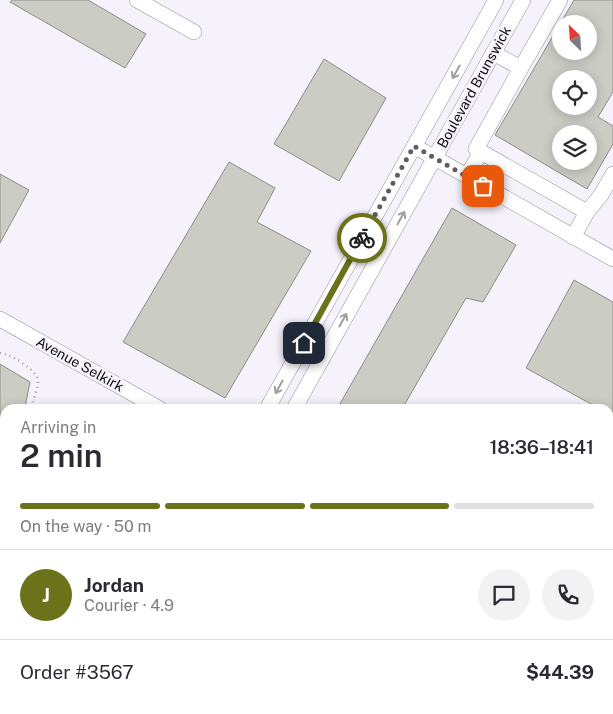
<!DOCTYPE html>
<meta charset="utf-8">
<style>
body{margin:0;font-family:"Public Sans",sans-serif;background:#f2f2f3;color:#2b2b33;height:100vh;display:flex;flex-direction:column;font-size:19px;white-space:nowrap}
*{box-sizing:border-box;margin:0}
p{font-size:16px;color:#7c7c81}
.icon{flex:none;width:28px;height:28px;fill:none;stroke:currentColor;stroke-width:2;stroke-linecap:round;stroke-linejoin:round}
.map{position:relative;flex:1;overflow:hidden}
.sheet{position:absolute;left:0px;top:404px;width:614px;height:311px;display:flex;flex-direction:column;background:#fff;border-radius:15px 15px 0 0;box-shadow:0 2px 12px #0003}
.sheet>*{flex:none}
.needle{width:32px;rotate:335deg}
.fabs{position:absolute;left:552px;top:15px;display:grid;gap:10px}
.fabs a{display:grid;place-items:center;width:45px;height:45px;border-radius:50%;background:#fff;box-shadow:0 2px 12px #0003;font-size:25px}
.pin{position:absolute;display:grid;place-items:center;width:42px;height:42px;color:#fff;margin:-21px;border-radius:10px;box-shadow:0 2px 8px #0006}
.courier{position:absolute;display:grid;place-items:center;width:50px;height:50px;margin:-25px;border:4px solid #6b7219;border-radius:50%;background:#fff;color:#222;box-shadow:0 1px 6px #0007}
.summary em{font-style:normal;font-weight:600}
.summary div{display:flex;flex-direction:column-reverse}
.summary{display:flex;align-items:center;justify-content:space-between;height:85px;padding:0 20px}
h1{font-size:32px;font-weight:600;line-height:38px}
.bar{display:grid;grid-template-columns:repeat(4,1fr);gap:8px 5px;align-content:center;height:60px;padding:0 20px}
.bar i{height:6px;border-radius:4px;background:#e1e1e2}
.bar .active{background:#6b7219}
.bar p{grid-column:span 4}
.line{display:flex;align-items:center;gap:12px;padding:0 20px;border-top:1px solid #e1e1e2}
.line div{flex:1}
.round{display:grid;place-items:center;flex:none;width:52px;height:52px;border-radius:26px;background:#f2f2f3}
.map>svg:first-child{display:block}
</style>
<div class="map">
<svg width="613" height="714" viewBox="0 0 613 714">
<rect width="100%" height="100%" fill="#f5f2fc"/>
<path fill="#cbccc3" stroke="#8d8e85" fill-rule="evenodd" d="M12,0H88L146,34L125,68L10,2Z
M574,0H613V92L598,117L613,126V144L587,189L495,135ZM561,24H589V51H561ZM561,79H589V106H561ZM561,134H589V161H561Z
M324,59L386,98L339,181L274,144Z
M229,162L275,188L257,222L311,251L225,398L123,342Z
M0,174L29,190L0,243Z
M452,208L516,245L483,302L466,298L402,409H337Z
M574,280L613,302V416L609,414V409H600L526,368Z
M0,364L30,382L25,407L28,409H5V495L0,492Z
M0,606L5,609V704L0,702Z
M16,710H39L37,714H24Z
M338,710H409L407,714H344Z
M484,710H576L574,714H482Z"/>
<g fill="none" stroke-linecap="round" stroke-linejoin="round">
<g stroke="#96939c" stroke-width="16">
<path id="minor" d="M137,0L194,32
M493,53L521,68L560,0
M521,68L476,149L587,212L573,237
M414,146L613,259
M467,176L481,152
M587,212L601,195L613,174
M0,319L160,409
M267,409L496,0
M294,409L523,0
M0,527L5,530
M0,568L5,571
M609,667L613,670
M209,710L216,714
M95,714L98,710
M122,714L125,710"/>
</g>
<path stroke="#a3a1a8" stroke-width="2.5" stroke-dasharray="1 4" stroke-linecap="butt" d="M0,353C1,353 8,355 8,355C16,358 38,372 38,381C38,388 34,397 32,405"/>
<use href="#minor" stroke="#fff" stroke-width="15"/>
</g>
<defs><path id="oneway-shaft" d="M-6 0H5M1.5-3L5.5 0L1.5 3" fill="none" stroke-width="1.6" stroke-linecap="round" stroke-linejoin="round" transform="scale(1.25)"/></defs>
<g stroke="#9f9fa0">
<use href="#oneway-shaft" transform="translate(456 72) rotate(119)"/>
<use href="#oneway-shaft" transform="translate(401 218) rotate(-61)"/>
<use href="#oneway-shaft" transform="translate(343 320) rotate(-61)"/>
<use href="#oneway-shaft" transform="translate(279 387) rotate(119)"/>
</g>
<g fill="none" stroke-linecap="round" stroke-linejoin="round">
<path stroke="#605e63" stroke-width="5" stroke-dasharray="0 9" d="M362,238L414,146L483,186"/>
<path stroke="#6b7219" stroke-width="6" d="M304,343L362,238"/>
</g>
<g text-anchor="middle" stroke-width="5" stroke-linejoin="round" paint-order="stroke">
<g font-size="14" fill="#0f0e11" stroke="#f5f2fc">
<text transform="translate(474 87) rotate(-61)" y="5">Boulevard Brunswick</text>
<text transform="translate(80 364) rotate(29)" y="5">Avenue Selkirk</text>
</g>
</g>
</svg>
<div class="fabs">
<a><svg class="needle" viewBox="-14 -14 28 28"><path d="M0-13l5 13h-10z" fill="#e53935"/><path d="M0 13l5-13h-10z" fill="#7c7c81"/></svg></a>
<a><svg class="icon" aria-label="locate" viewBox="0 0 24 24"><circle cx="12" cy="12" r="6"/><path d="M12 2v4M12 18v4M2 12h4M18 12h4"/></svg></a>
<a><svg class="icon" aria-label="layers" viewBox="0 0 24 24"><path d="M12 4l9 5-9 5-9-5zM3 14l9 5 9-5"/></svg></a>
</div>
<div class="pin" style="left:483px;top:186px;background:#ea580c"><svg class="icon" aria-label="bag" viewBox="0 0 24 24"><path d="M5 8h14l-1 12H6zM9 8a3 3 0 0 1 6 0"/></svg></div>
<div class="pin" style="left:304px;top:343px;background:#1f2937"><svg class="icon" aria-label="home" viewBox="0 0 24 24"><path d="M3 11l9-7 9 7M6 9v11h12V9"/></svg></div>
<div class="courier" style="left:362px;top:238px"><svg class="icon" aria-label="bike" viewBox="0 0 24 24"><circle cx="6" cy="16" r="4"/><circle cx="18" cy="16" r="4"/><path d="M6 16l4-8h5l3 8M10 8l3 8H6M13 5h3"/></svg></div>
<section class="sheet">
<div class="summary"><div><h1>2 min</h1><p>Arriving in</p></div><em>18:36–18:41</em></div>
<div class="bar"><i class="active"></i><i class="active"></i><i class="active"></i><i></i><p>On the way · 50 m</p></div>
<div class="line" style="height:90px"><b class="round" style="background:#6b7219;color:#fff">J</b><div><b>Jordan</b><p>Courier · 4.9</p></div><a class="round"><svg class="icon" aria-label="chat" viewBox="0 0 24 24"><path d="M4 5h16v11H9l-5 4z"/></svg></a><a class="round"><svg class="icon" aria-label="phone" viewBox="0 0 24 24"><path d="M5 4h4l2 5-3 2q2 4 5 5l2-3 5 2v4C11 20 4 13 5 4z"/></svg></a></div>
<div class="line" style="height:65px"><div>Order #3567</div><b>$44.39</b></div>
</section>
</div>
